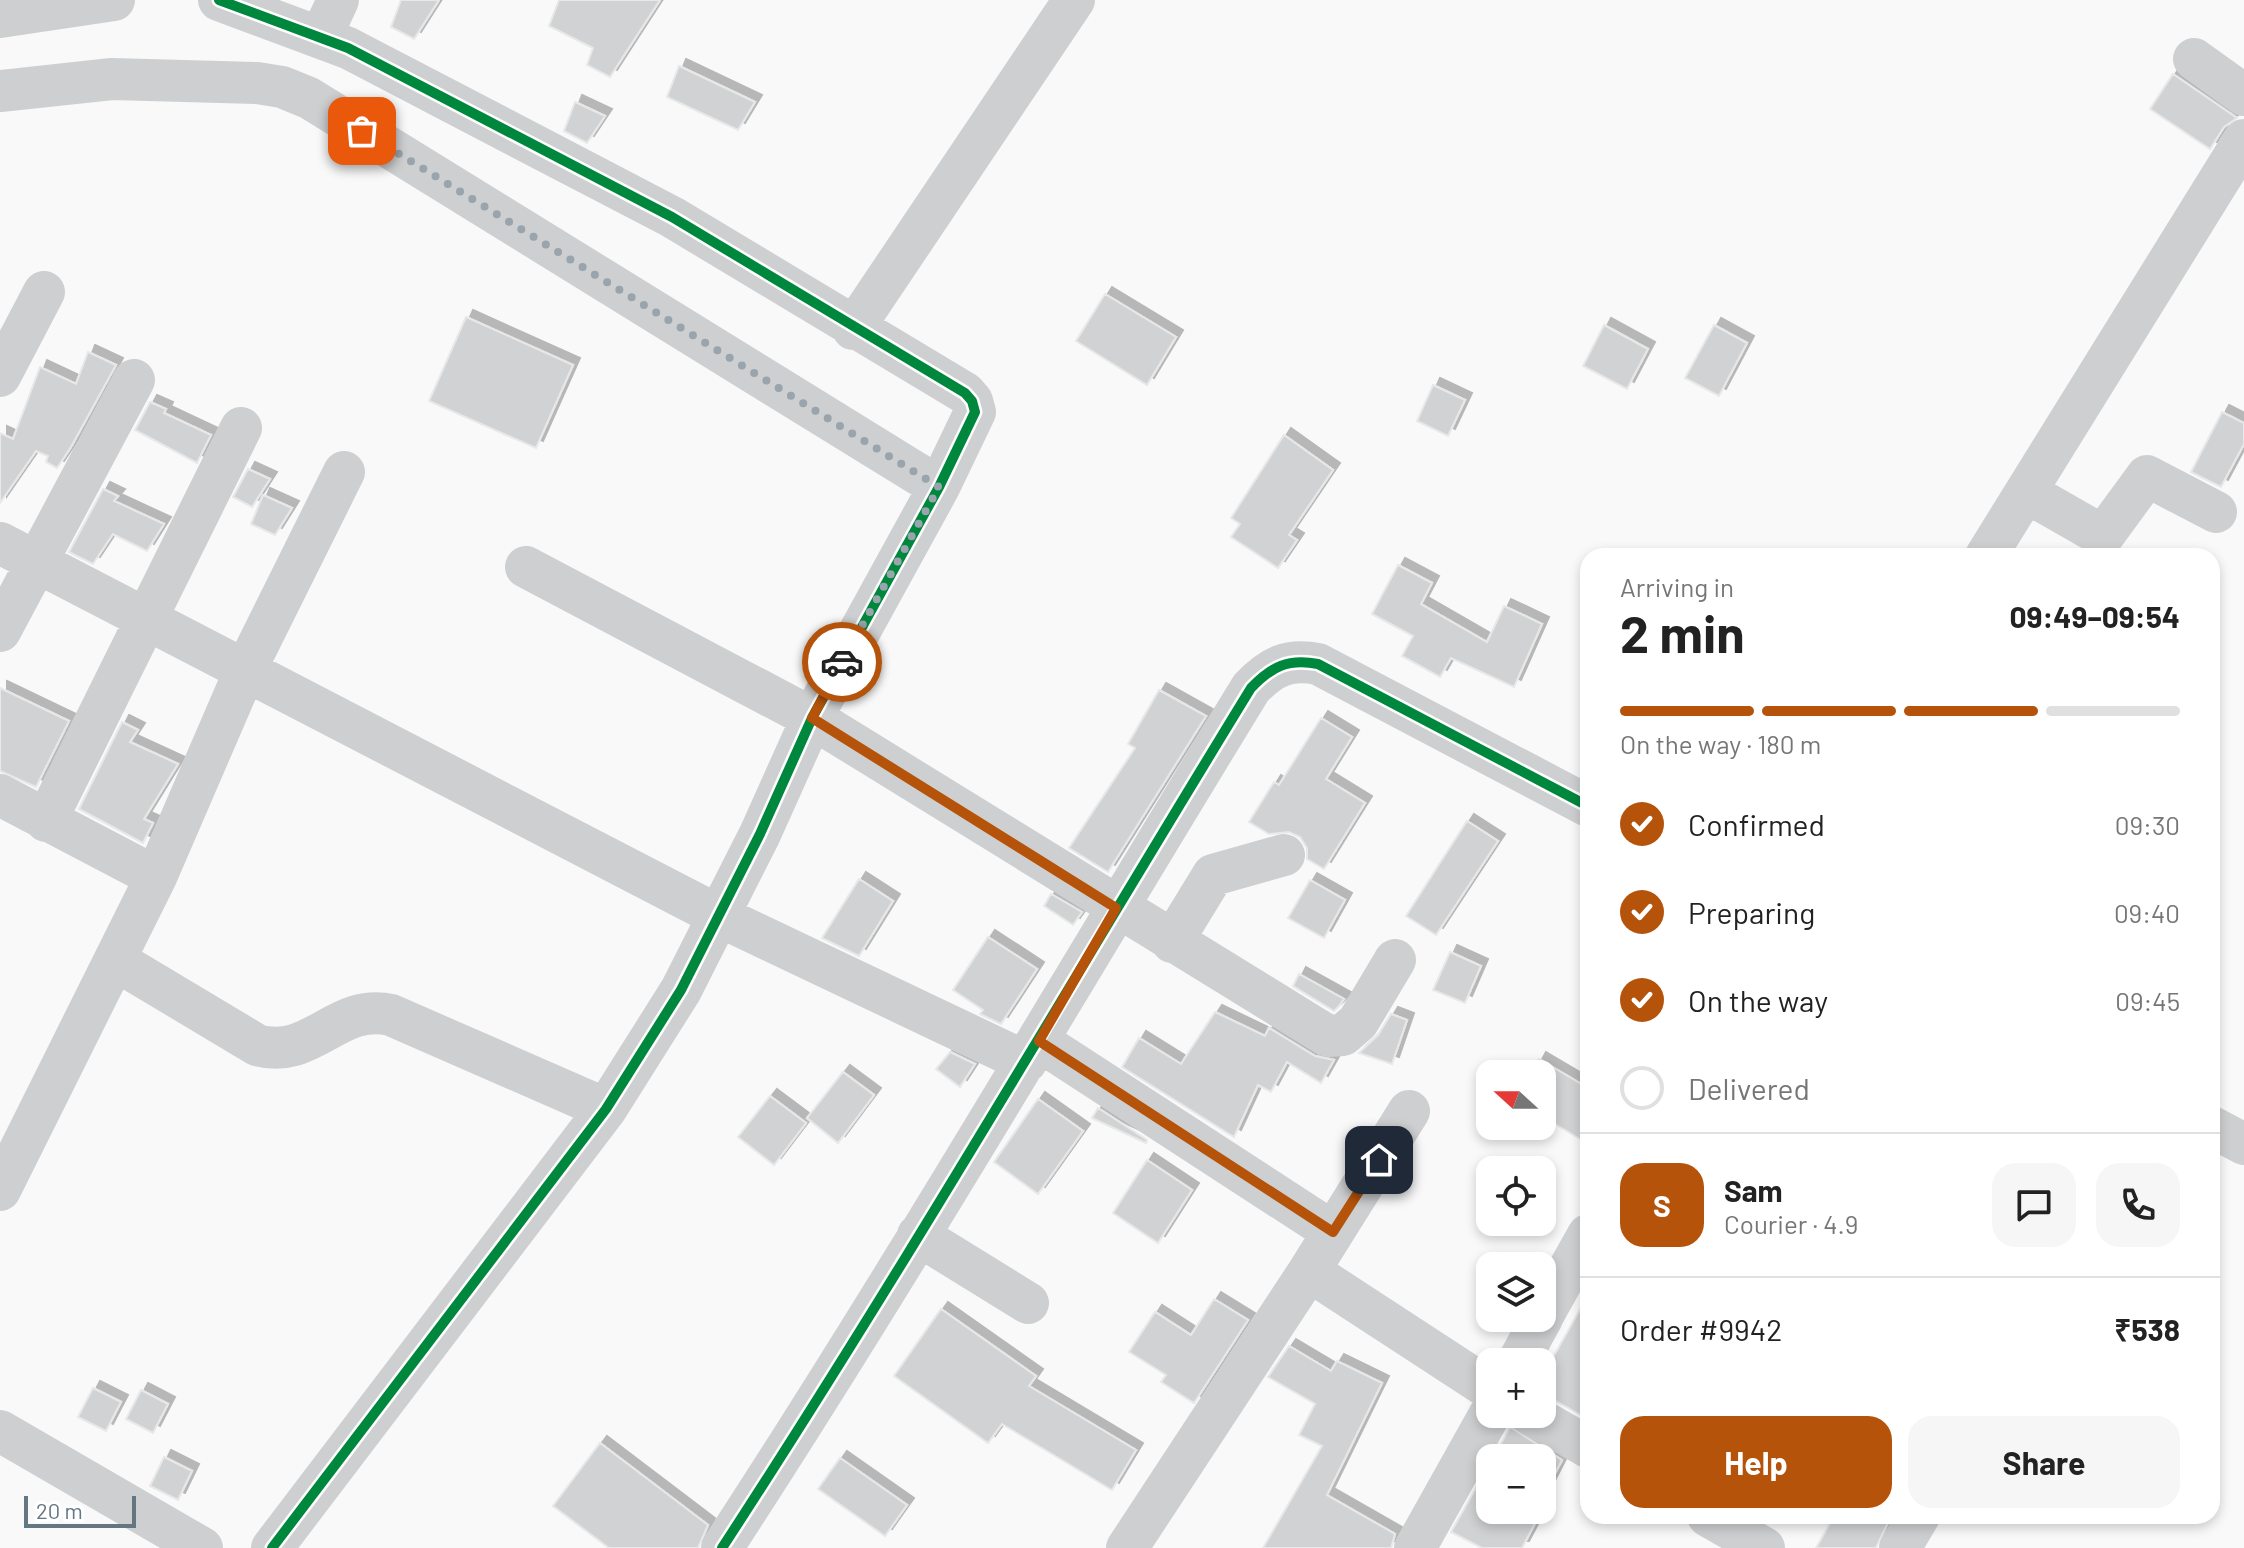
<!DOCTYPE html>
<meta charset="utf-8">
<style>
body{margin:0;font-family:Barlow,sans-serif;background:#f6f6f6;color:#222;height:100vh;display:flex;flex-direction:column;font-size:30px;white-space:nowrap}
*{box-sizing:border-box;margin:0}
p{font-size:26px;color:#767676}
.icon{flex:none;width:44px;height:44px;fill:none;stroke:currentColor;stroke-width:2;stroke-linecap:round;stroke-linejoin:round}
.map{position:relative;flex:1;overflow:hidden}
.drawer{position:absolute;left:1580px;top:548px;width:640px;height:976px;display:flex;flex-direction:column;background:#fff;border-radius:24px;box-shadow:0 4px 12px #0003}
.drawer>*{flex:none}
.needle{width:52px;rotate:291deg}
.tools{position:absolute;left:1476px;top:1060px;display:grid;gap:16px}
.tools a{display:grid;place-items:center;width:80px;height:80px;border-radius:16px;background:#fff;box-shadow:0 4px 12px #0003;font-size:40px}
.scale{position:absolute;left:24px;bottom:20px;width:112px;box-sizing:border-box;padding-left:8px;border:4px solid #657683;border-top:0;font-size:22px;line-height:28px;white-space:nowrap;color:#657683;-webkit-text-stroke:6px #fff;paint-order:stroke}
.pin{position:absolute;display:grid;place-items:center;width:68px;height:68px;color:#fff;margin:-34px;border-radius:16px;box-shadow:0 4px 12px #0006}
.courier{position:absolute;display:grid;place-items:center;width:80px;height:80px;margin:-40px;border:6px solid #b45309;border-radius:50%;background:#fff;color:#222;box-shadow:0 2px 10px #0007}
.head em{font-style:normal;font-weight:700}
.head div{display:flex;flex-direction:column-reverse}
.head{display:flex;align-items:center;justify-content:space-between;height:136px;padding:0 40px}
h1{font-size:52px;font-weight:700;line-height:60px}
.bar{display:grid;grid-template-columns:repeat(4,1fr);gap:12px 8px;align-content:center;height:96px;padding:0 40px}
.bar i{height:10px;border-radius:6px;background:#e0e0e0}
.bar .current{background:#b45309}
.bar p{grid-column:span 4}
.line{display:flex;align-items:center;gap:20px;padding:0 40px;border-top:2px solid #e0e0e0}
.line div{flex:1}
.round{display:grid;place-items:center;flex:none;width:84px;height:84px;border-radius:24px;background:#f6f6f6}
ol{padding:0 40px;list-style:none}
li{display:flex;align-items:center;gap:24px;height:88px}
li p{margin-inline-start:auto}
li .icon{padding:8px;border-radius:50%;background:#b45309;color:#fff;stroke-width:4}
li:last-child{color:#767676}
li i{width:44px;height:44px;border:4px solid #e0e0e0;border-radius:50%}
.button{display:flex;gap:16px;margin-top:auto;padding:16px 40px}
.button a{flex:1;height:92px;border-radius:24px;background:#b45309;color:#fff;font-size:32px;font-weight:700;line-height:92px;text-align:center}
.button a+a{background:#f6f6f6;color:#222}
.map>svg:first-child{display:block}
</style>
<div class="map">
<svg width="2244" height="1548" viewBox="0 0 2244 1548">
<defs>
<filter id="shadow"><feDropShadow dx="7" dy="-7" stdDeviation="0" flood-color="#0004"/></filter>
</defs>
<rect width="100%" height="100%" fill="#f9f9f9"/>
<path fill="#d0d2d3" stroke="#e8e8e8" stroke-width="2" filter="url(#shadow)" d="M401,0H439L414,39L391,27Z
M559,0H660L610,77L587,65L593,48L549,26Z
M679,66L755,102L738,130L667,97Z
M2173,74L2237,118L2224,127L2210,149L2150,109Z
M575,102L605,116L587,143L564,131Z
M1105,294L1176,337L1147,385L1076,341Z
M466,317L573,365L536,448L429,401Z
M1604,325L1648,349L1627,389L1583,366Z
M1714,325L1747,343L1719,396L1685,378Z
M88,352L116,365L71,447L57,468L46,462L48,456L36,451L0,503V433L13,439L40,367L76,384Z
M1433,385L1465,400L1448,436L1417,421Z
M150,402L166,409L164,413L211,435L197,463L135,430Z
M2222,412L2244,423V444L2221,487L2191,472Z
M1284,435L1333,470L1289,535L1297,540L1278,568L1231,537L1240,524L1231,518Z
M248,469L270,479L252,507L233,497Z
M103,489L118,496L114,501L164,524L147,551L113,534L93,564L69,552Z
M263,495L292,508L275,535L251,524Z
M1398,565L1432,583L1421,604L1487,642L1504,606L1542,624L1514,687L1451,658L1440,677L1402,656L1413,636L1372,614Z
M0,688L69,721L36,787L0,771Z
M1159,690L1206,716L1108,872L1069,848L1135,748L1128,744Z
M1321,718L1352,737L1326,779L1365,803L1324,869L1307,859V848L1300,837L1289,832L1269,834L1249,822L1274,782L1279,785Z
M122,722L138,730L130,742L178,764L144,819L153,823L143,843L79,809Z
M1467,821L1498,841L1436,935L1406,916Z
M859,879L893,901L859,956L822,938Z
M1310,880L1345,900L1324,938L1288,918Z
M1051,894L1082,912L1073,925L1044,906Z
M988,937L1037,969L1001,1024L980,1014L983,1010L953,990Z
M1450,952L1481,966L1465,1003L1433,990Z
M1299,974L1344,999L1339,1006L1334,1011L1293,986Z
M1215,1012L1265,1036L1269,1028L1315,1056L1334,1060L1321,1083L1287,1062L1271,1092L1258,1085L1234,1137L1122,1067L1139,1038L1181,1064Z
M1391,1014L1407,1020L1392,1064L1359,1053L1378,1035Z
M950,1052L975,1064L960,1087L936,1069Z
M1539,1059L1588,1088V1144L1542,1116V1074H1531Z
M843,1072L874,1095L838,1143L807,1118Z
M770,1096L806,1123L774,1165L738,1137Z
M1038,1099L1083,1131L1038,1194L994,1162Z
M1098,1108L1147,1140L1146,1143L1092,1118Z
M1147,1160L1192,1190L1158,1243L1113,1213Z
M1588,1295V1410L1584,1417L1542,1393V1377Z
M1214,1299L1248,1320L1194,1403L1161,1382L1166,1375L1129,1352L1155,1312L1191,1335Z
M941,1309L1036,1376L1029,1386L1136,1450L1112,1490L1002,1424L988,1443L894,1376Z
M1289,1346L1331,1371L1337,1361L1382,1383L1327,1495L1395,1534L1391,1548H1263L1322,1446L1299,1435L1315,1404L1268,1377Z
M93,1388L121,1402L106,1431L78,1417Z
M141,1390L168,1404L153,1433L126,1419Z
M1510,1427L1562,1460L1542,1499V1458H1493Z
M600,1443L708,1525L698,1548H609L553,1506Z
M164,1457L192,1471L178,1500L150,1486Z
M840,1458L907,1505L885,1536L818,1489Z
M1490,1463V1510H1542L1522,1548H1482L1451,1532Z
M1834,1516H1891L1876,1548H1816Z"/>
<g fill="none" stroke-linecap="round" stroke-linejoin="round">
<path stroke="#cecfd0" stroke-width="42" d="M219,0L348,48L672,217L965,393L972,401L975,412L939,487L812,718L760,834L681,990L606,1109L272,1548
M0,17L114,0
M321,37L338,0
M2194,59L2244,95
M0,91L112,79L257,83L282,87L309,98L939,487
M853,329L1074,0
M0,376L44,292
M2026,492L2103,536L2147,476L2216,512
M0,543L719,916L1026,1062
M1986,556L2244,140
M526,567L812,718L1328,1036L1343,1035L1358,1022L1395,960
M0,631L134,380
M0,795L156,877
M46,821L241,428
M1172,942L1213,875L1284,855
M115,960L257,1045C312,1061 337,1002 391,1015L606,1109
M1039,1041L1333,1232
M2212,1127L2244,1144
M0,1190L156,877L244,673L344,472
M918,1235L1028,1303
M1309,1271L1490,1389
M1542,1317L1588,1235
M1518,1362L1542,1318
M1530,1414L1588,1447
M0,1431L202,1548
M1708,1516L1764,1548
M722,1548C906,1266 1075,975 1251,688C1271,667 1288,658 1318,664L1588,806
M1127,1548L1309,1271L1409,1111
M1415,1548L1490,1414
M1900,1548L1919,1516"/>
<g stroke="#fff" stroke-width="15">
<path id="cycleway" d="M219,0L348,48L672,217L965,393L972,401L975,412L939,487L812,718L760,834L681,990L606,1109L272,1548
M722,1548C906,1266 1075,975 1251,688C1271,667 1288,658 1318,664L1588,806"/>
</g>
<use href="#cycleway" stroke="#00873e" stroke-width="10"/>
</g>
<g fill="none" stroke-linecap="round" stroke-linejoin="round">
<path stroke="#99a4ac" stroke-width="8" stroke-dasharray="0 14.4" d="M362,131L939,487L842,662"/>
<path stroke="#b45309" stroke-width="10" d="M842,662L812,718L1116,908L1039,1041L1333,1232L1379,1160"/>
</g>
</svg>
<div class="tools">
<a><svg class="needle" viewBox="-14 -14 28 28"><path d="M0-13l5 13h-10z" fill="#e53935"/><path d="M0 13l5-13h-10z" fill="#767676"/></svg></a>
<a><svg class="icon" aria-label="locate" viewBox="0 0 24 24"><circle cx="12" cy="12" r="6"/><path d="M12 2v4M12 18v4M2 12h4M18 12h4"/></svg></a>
<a><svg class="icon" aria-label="layers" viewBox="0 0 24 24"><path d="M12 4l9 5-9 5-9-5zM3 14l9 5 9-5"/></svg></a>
<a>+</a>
<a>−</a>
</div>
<div class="scale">20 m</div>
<div class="pin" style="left:362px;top:131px;background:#ea580c"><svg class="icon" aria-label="bag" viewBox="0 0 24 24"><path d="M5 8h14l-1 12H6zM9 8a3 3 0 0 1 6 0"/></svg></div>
<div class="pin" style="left:1379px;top:1160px;background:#1f2937"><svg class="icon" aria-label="home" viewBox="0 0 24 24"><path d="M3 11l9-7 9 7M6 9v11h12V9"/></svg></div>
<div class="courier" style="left:842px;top:662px"><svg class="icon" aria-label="car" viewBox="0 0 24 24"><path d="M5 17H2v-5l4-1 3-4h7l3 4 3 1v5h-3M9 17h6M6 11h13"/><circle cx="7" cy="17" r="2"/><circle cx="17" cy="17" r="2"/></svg></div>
<section class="drawer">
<div class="head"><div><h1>2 min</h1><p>Arriving in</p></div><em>09:49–09:54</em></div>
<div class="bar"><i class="current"></i><i class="current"></i><i class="current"></i><i></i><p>On the way · 180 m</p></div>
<ol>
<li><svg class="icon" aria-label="check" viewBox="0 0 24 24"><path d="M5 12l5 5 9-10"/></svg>Confirmed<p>09:30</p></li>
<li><svg class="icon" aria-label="check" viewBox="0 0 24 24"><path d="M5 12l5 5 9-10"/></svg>Preparing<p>09:40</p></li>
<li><svg class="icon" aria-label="check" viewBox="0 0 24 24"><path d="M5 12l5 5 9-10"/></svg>On the way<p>09:45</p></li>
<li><i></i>Delivered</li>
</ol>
<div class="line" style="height:144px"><b class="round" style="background:#b45309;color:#fff">S</b><div><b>Sam</b><p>Courier · 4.9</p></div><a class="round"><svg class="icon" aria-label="chat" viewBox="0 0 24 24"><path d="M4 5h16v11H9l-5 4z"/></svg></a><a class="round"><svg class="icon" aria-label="phone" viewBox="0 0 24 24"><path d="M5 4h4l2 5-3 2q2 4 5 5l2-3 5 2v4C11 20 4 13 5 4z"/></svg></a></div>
<div class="line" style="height:104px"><div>Order #9942</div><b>₹538</b></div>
<div class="button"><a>Help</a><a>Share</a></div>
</section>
</div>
